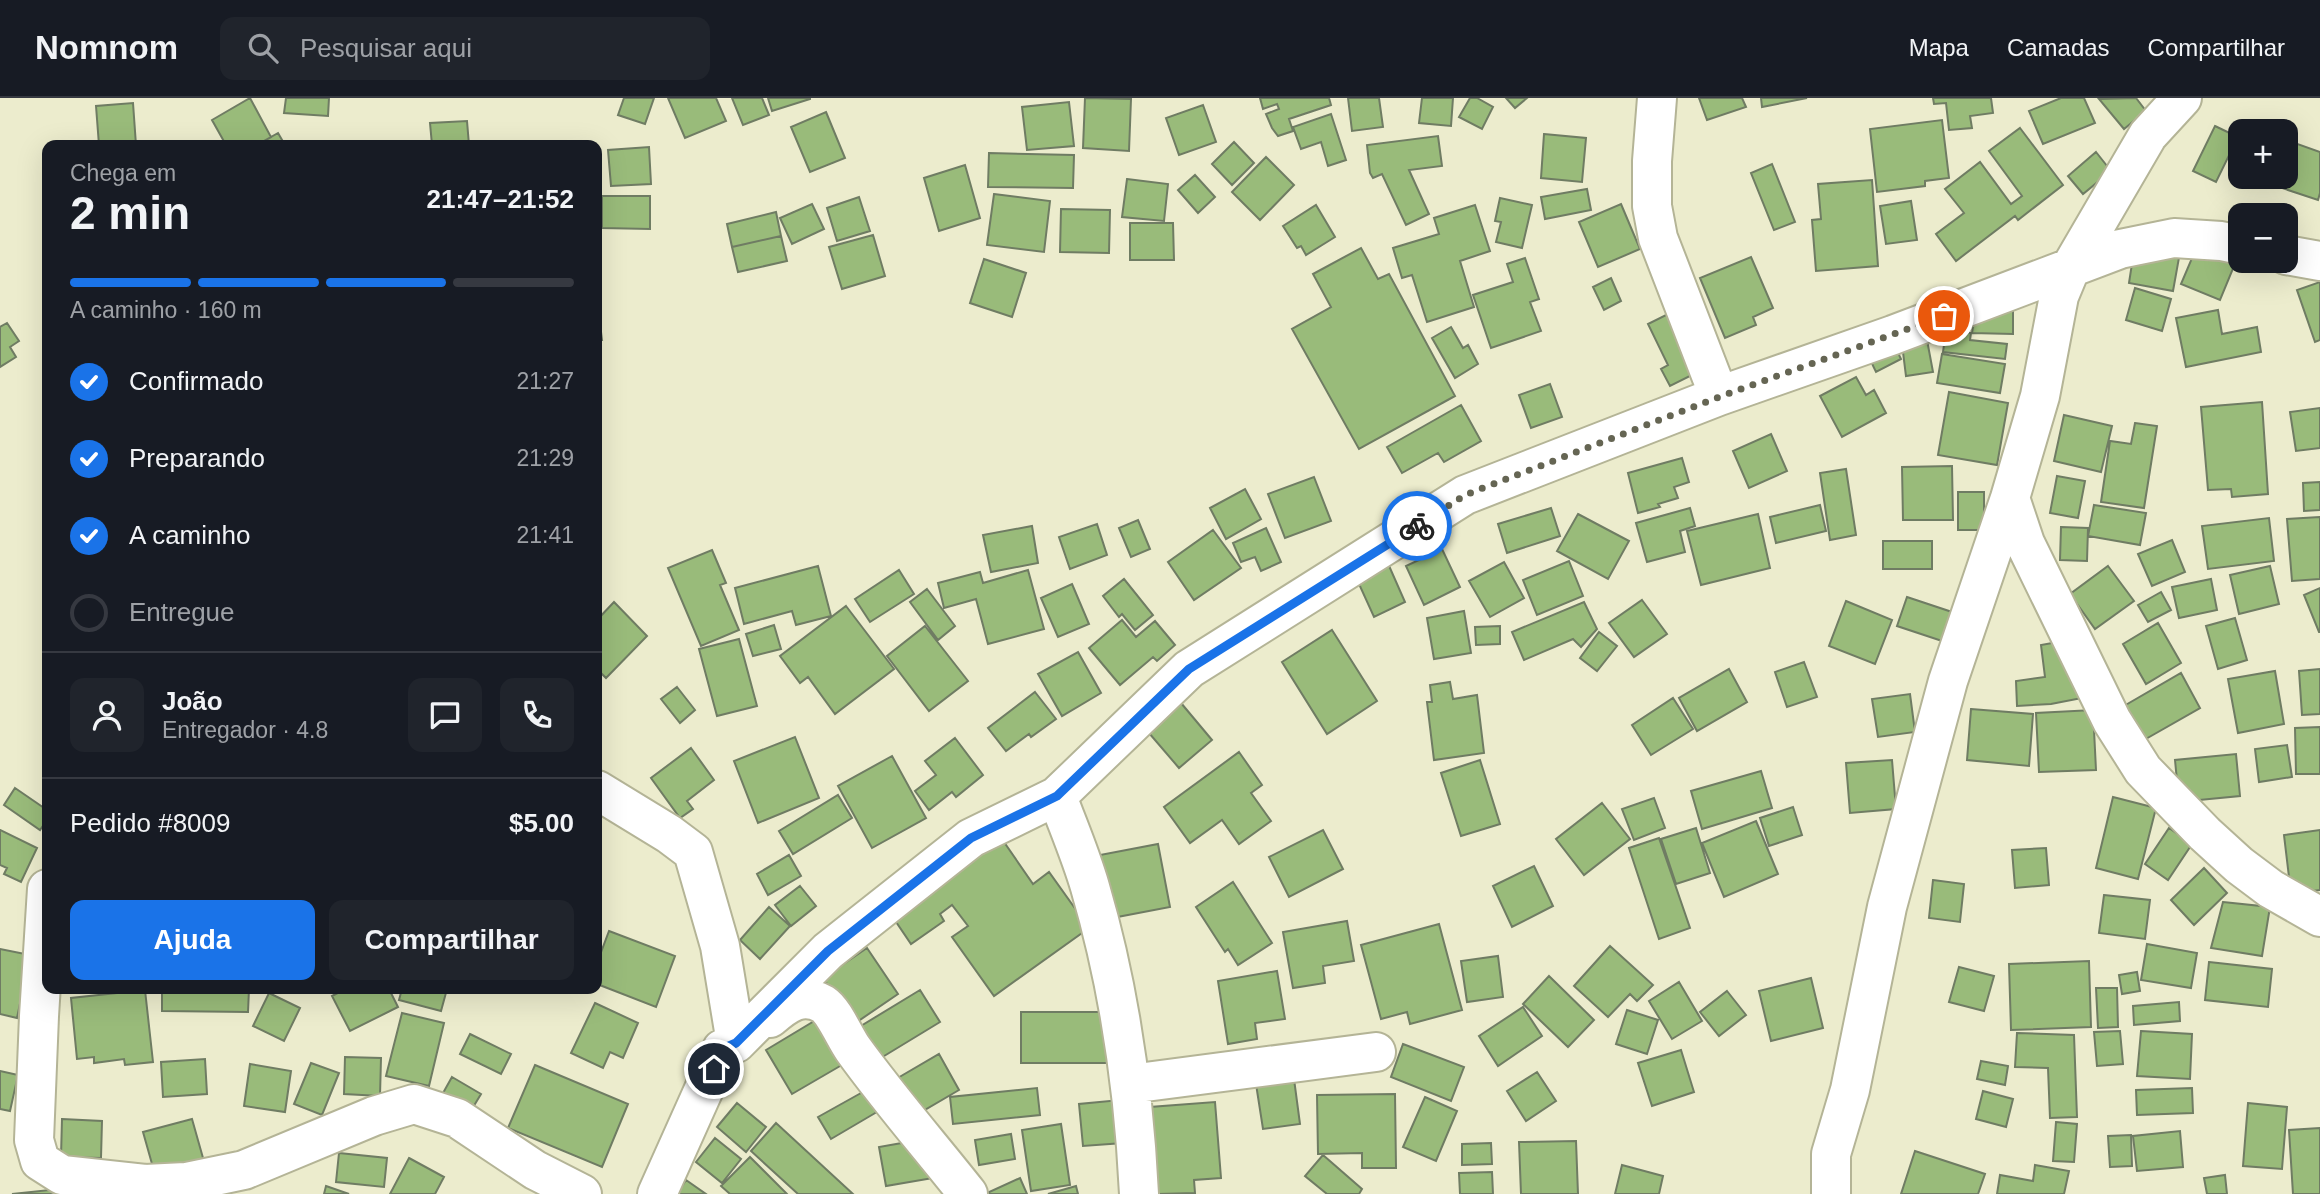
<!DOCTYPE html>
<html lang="pt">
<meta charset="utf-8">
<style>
body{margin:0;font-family:Arial,sans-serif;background:#20242c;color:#f1f3f6;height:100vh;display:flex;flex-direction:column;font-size:26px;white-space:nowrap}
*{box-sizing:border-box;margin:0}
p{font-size:23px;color:#9ea1a6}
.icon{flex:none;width:38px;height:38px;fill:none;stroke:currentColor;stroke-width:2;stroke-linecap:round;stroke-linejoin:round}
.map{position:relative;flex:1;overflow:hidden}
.details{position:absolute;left:42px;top:42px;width:560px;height:854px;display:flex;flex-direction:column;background:#171b24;border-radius:14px;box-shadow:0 7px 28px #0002}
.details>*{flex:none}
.fabs{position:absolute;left:2228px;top:21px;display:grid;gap:14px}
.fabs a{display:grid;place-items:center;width:70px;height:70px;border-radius:14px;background:#171b24;box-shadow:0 7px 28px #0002;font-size:35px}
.pin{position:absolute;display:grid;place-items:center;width:60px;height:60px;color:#fff;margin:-30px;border:4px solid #fff;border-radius:50%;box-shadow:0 2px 7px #0007}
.courier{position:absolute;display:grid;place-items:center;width:70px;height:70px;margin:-35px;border:5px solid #1a73e8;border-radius:50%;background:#fff;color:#222;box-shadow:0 2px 9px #0007}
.summary em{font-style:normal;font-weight:800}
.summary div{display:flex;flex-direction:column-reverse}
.summary{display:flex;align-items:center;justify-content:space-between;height:119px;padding:0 28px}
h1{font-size:46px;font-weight:800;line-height:52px}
.bar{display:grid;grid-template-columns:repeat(4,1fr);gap:10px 7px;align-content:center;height:84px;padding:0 28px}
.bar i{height:9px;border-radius:5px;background:#363941}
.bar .selected{background:#1a73e8}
.bar p{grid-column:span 4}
.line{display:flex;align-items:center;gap:18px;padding:0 28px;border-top:2px solid #363941}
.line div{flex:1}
.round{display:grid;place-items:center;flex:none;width:74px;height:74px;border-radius:14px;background:#20242c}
ol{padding:0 28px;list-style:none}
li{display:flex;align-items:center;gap:21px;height:77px}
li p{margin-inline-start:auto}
li .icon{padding:7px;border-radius:50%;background:#1a73e8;color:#fff;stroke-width:4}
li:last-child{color:#9ea1a6}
li i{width:38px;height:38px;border:4px solid #363941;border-radius:50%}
.cta{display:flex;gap:14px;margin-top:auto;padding:14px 28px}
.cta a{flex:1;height:80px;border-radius:14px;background:#1a73e8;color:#fff;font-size:28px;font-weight:800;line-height:80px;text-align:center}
.cta a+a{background:#20242c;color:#f1f3f6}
header{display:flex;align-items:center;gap:42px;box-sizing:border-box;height:98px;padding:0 35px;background:#171b24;border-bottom:2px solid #363941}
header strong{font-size:33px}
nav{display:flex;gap:38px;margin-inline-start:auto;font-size:24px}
.search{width:490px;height:63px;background:#20242c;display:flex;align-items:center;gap:18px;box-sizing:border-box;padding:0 24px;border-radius:14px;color:#9ea1a6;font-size:26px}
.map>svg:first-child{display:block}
</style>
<header>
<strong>Nomnom</strong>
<div class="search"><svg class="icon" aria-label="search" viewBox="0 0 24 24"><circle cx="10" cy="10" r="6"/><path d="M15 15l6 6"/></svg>Pesquisar aqui</div>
<nav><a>Mapa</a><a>Camadas</a><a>Compartilhar</a></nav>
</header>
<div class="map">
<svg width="2320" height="1096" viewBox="0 0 2320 1096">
<rect width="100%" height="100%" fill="#ececcd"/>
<path fill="#99bb7a" stroke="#6f7c63" stroke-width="2" d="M250,0L271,39L257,47H226L212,22Z
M286,0H329L328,18L284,15Z
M624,0H654L645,26L618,17Z
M668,0H716L726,23L685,40Z
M732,0H762L769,17L743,27Z
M768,0H810V1L772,13Z
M1085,0L1131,1L1129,53L1083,50Z
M1260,0H1329L1331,7L1289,21L1293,33L1278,38L1272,30L1266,16L1279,11L1277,6L1263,11Z
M1348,0H1379L1383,29L1352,33Z
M1422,0H1453L1451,28L1419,25Z
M1470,0H1477L1493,9L1482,31L1459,19Z
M1506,0H1527L1515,10Z
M1699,0H1742L1746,9L1707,22Z
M1761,0H1807L1762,9Z
M1933,0H1991L1993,15L1970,18L1972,30L1949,32L1946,5L1934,6Z
M2061,0H2084L2095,25L2043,46L2029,13Z
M2136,0L2146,13L2124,31L2099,1Z
M1069,4L1074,48L1027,52L1022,9Z
M133,5L136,47H99L96,8Z
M1203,7L1216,44L1179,57L1166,20Z
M826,14L845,60L810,74L791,29Z
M1331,16L1346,62L1328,68L1321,44L1301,51L1293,29Z
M1942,22L1949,80L1925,83V88L1877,94L1870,31Z
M467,23L469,47H432L430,25Z
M2215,28L2238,39L2216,84L2193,73Z
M2020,30L2063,87L2018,122L2015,118L1956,163L1936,136L1964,115L1945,91L1980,64L2011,106L2022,98L1989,53Z
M278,35L285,47H257Z
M1544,36L1586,40L1582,84L1541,80Z
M1438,38L1442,68L1409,72L1429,116L1406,127L1382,76L1373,80L1370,75L1367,47Z
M2286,42L2320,54V95L2318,102L2264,84L2266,79H2286Z
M1234,44L1254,65L1232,87L1212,66Z
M649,49L651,86L611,88L608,52Z
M2096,54L2111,73L2083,96L2068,78Z
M989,55L1074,57L1073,90L988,89Z
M1266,59L1294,87L1260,122L1232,94Z
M1772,66L1795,124L1774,132L1751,75Z
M965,67L980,120L939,133L924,80Z
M1195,77L1215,99L1198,115L1178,92Z
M1127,81L1168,86L1164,123L1122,119Z
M1872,82L1878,168L1816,173L1812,122L1821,121L1818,86Z
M1587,91L1591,112L1545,121L1541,99Z
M994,96L1050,103L1044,154L987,147Z
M602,98H650V131L602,130Z
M859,99L870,133L837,143L827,110Z
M1500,100L1532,107L1522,150L1496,144L1501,124L1495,123Z
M1911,103L1917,142L1886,146L1880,108Z
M812,106L824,131L792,146L780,120Z
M1621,106L1640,151L1598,169L1579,124Z
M1316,107L1335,139L1306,157L1301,148L1297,150L1283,128Z
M1475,107L1490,153L1460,163L1474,209L1427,224L1412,177L1402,180L1393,150L1439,136L1434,120Z
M1061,111L1110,112L1109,155L1060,154Z
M776,114L781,138L732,149L727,126Z
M1130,125H1173L1174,162H1130Z
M873,137L885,178L842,191L829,149Z
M781,138L787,163L738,174L732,149Z
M2201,139L2239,156L2220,202L2181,186Z
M2135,146L2180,154L2173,193L2129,185Z
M1361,150L1378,181L1389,176L1455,298L1359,351L1292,231L1331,209L1313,176Z
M1751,159L1773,210L1753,219L1756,227L1725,240L1700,180Z
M1525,160L1539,201L1530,204L1541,233L1491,250L1473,197L1513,184L1507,166Z
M984,161L1026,175L1012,219L970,205Z
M2248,163H2286L2293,171L2247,167Z
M1611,180L1621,203L1604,212L1593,189Z
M2320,184V242L2315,244L2297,192Z
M2135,190L2171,201L2162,233L2126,222Z
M597,201L602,242H597Z
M2013,205V236L1972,235L1973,229H1955Z
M1678,211L1706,270L1670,288L1661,271L1668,267L1648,226Z
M2218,212L2222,236L2257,229L2261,254L2186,269L2176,220Z
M7,225L19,243L10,249L16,259L0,269V229Z
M1451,229L1463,250L1468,247L1478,266L1455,280L1432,240Z
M1946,232L1971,235L1970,242L2007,246L2005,261L1943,254Z
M1889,236L1901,261L1876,274L1864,249Z
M1927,242L1933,274L1906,278L1902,246Z
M1942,256L2005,266L2000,295L1937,285Z
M1856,279L1866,297L1874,292L1886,315L1842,339L1820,298Z
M1550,286L1562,319L1531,330L1519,297Z
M1949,294L2008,305L1997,367L1938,357Z
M2262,304L2268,396L2232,399L2231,391L2208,392L2201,309Z
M1461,307L1481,343L1444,364L1438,355L1402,375L1387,349Z
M2320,310V350L2296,353L2290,314Z
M2064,317L2112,328L2101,374L2054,363Z
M2135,325L2157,328L2144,410L2101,404L2110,343L2131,346Z
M1771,336L1787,373L1749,390L1733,353Z
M1682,360L1689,384L1674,389L1678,400L1658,406L1660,409L1638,415L1628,375Z
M1952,368L1953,422H1903L1902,369Z
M1846,371L1856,437L1830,442L1820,375Z
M2057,378L2085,383L2078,420L2050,415Z
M1314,379L1331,423L1285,440L1268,396Z
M2320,384V412L2304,413L2303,385Z
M1245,391L1261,421L1226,441L1210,410Z
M1958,394H1984V432H1958Z
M1820,407L1826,433L1776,445L1770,419Z
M2094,407L2146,415L2140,447L2088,438Z
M1551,410L1560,438L1507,455L1498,426Z
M1690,410L1695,428L1680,433L1685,454L1647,464L1636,425Z
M1578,416L1629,443L1608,481L1557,453Z
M1758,416L1770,470L1701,487L1687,433Z
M2320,419V481L2292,483L2287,421Z
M2269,420L2274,463L2208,471L2202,428Z
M1138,422L1150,451L1131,459L1119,430Z
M1097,426L1107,457L1070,471L1059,439Z
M1032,428L1038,465L991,474L983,437Z
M2061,429L2088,430L2087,463L2060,462Z
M1266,430L1281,464L1261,473L1255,459L1241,464L1233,445Z
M1213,432L1241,470L1194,502L1168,464Z
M2172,442L2185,474L2152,488L2138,456Z
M1883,443H1932V471H1883Z
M1442,451L1460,489L1424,507L1406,468Z
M712,452L726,485L720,487L739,532L701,548L668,470Z
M1386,461L1405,504L1374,519L1354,475Z
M1569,463L1583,498L1537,517L1523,482Z
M1504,464L1524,500L1490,519L1469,483Z
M818,468L831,518L796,527L792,513L744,526L735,490Z
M2108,468L2134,503L2095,531L2070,496Z
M2270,468L2279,506L2239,516L2230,477Z
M899,472L914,496L870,524L855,501Z
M1028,472L1044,531L988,546L976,501L944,510L938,485L980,474L983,485Z
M1124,481L1153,517L1135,532L1122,516L1119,519L1103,498Z
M2211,481L2217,512L2179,520L2172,489Z
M1072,486L1089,526L1058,539L1041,500Z
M2320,490V534H2319L2304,497Z
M927,491L955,528L938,542L910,504Z
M2161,494L2171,512L2148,524L2138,507Z
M1907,499L1958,516L1948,545L1897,528Z
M1642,502L1667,536L1634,559L1609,525Z
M1846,503L1892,522L1875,566L1829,548Z
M614,504L647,538L606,580L597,571V522Z
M1584,504L1597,531L1581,549L1573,541L1524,562L1512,534Z
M846,508L894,571L835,616L808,579L800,585L780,558Z
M1464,513L1471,555L1434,561L1427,520Z
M2235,520L2247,562L2218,571L2206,528Z
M1122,522L1136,539L1155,523L1175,547L1157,563L1153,559L1120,587L1089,550Z
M2158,525L2181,565L2146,586L2123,546Z
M774,527L781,551L753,558L746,536Z
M925,528L968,583L929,613L887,558Z
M1500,528V546L1476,547L1475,529Z
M1332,532L1377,603L1327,636L1282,564Z
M1599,534L1617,548L1597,573L1580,560Z
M739,541L757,608L717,618L699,551Z
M2069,542L2087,599L2051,606L2017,608L2016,583L2045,579L2041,547Z
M1078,554L1101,595L1062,618L1038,576Z
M1804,564L1817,599L1787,609L1775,574Z
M1729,571L1747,604L1697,633L1679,600Z
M2320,571V616L2302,617L2299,573Z
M2275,573L2284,626L2238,635L2228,581Z
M2181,575L2200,610L2137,646L2117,612Z
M1450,584L1453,601L1477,597L1484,655L1434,662L1427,604H1432L1430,587Z
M677,589L695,612L680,625L661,601Z
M1035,594L1056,621L1031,639L1029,636L1006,653L988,630Z
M1910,596L1915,634L1878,639L1872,601Z
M1176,599L1212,642L1179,670L1143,628Z
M1673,600L1693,631L1651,657L1632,627Z
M1971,611L2033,616L2029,668L1967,662Z
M2093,612L2096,672L2039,674L2036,615Z
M2320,629V676H2296L2295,630Z
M795,639L819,700L758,725L734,663Z
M955,640L983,677L956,699L952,694L929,712L915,693L936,677L925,663Z
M2287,647L2292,679L2259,684L2255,651Z
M691,650L714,682L687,703L693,711L680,720L651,680Z
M1239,654L1262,687L1251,695L1271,723L1239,746L1222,722L1190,745L1164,709Z
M2236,656L2240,698L2179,704L2175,662Z
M892,658L926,720L872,750L838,688Z
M1480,662L1500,726L1461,738L1441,675Z
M1892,662L1896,711L1850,715L1846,665Z
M1761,673L1772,710L1702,731L1691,693Z
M15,690L47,712V722L40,732L4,707Z
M838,697L852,720L793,756L779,733Z
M2113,699L2156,710L2138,781L2096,770Z
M1654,700L1665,730L1634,742L1622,711Z
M1602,705L1630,741L1584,777L1556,741Z
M1793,709L1802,737L1769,748L1760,720Z
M1756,723L1778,776L1724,799L1702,745Z
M1696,730L1710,775L1676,786L1661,741Z
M2169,730L2192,746L2168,782L2145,766Z
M995,731L1033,786L1049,774L1089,830L994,898L952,839L968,828L952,807L940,816L944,823L911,846L886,809Z
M0,732L37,750L21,784L4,776L7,770L0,767Z
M1323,732L1343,771L1289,799L1269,759Z
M2320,732V792L2291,796L2284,737Z
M1659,740L1690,830L1659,841L1629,750Z
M1158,746L1170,809L1112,820L1100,757Z
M2046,750L2049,787L2015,790L2012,752Z
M789,757L801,778L768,797L757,776Z
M1534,768L1553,808L1512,829L1493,788Z
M2204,770L2227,795L2194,827L2171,802Z
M1933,782L1964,786L1960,824L1929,820Z
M1233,784L1272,845L1238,867L1228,851L1225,854L1196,809Z
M800,788L816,808L791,828L775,807Z
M2104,797L2150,802L2145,841L2099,835Z
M2223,804L2270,809L2262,858L2211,850Z
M769,809L790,828L760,861L740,842Z
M1347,823L1354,863L1323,868L1325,885L1293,890L1283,834Z
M1439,826L1462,912L1410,926L1407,914L1381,921L1361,847Z
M609,833L675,858L656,909L597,886V865Z
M2147,846L2197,855L2191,890L2141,882Z
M1610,848L1653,887L1637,903L1630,896L1608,919L1574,888Z
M867,850L898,896L854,926L823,880Z
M0,851L30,857L17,920L0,916Z
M1498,858L1503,899L1467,904L1461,863Z
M2089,863L2091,929L2011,932L2009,866Z
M2209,864L2272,871L2268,909L2205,902Z
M1959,869L1994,878L1984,913L1949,904Z
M1277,873L1285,921L1255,925L1257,941L1228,946L1218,883Z
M2137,874L2140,893L2122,896L2119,877Z
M1549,878L1594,922L1568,949L1523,906Z
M1811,880L1823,930L1771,943L1759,893Z
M1679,884L1702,923L1672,941L1649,903Z
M2096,890H2117L2118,929L2098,930Z
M162,891H249L248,914L162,913Z
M345,891H389L398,909L350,933L332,898Z
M402,891H447L441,913L399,902Z
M145,892L153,964L125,967L124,961L94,965V959L77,961L71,900Z
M920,892L940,924L871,966L851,934Z
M1727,893L1746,917L1719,938L1700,914Z
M269,895L300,910L284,943L253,928Z
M2179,904L2180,923L2134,927L2133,908Z
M595,905L638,925L623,960L610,954L603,970L571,955Z
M1523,909L1542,938L1498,968L1479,938Z
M1627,912L1658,922L1647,956L1616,946Z
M1021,914H1108V965H1021Z
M402,915L444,925L429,988L386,978Z
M821,919L847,964L792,996L766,952Z
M2120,933L2123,966L2097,968L2094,934Z
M2141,933L2192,936L2190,981L2137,978Z
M2017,935L2074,937L2077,1019L2050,1020L2048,970L2015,969Z
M470,936L511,956L501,976L460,956Z
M1403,946L1464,969L1451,1003L1391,979Z
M1681,952L1694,994L1652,1008L1638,965Z
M939,956L959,992L916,1017L896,981Z
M345,959L381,960L380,998L344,996Z
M205,961L207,996L163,999L161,964Z
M1981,963L2008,968L2005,987L1977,981Z
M311,965L339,975L322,1017L294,1006Z
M250,966L291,973L285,1014L244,1008Z
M535,967L628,1006L602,1069L508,1030Z
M0,973L18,977L10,1013L0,1011Z
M1537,974L1556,1003L1526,1023L1507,993Z
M452,979L481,996L472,1011L443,995Z
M1294,981L1300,1026L1263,1031L1256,986Z
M870,990L882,1011L831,1041L818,1019Z
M1037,990L1040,1017L953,1026L950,999Z
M2192,990L2193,1015L2137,1017L2136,992Z
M1983,993L2013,1001L2006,1029L1976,1021Z
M1395,996L1396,1070H1362V1055L1318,1056L1317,997Z
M1425,999L1457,1013L1436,1063L1403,1049Z
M1120,1002L1123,1045L1083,1048L1079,1006Z
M1215,1004L1221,1080L1194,1082L1195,1095L1158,1096L1150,1009Z
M737,1005L766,1029L746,1054L717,1029Z
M2248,1005L2287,1009L2282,1071L2243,1068Z
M62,1021L102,1023L101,1060L61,1059Z
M192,1021L205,1067L156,1080L143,1034Z
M2056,1024L2077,1026L2074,1064L2053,1063Z
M776,1025L853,1096H798L751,1053Z
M1061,1026L1070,1087L1031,1093L1022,1032Z
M2320,1030V1096H2293L2289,1032Z
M2180,1033L2183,1069L2137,1073L2133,1038Z
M1011,1036L1015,1061L979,1067L975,1042Z
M2131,1037L2132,1068L2110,1069L2108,1038Z
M715,1040L741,1061L722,1085L696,1064Z
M919,1042L933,1080L886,1088L879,1049Z
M1576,1043L1578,1096H1521L1519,1044Z
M1491,1045L1492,1066L1462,1067V1046Z
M1915,1053L1985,1076L1978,1096H1901Z
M339,1055L387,1060L384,1089L336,1084Z
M1323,1057L1362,1091L1359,1096H1327L1305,1078Z
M750,1059L787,1096H730L721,1088Z
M409,1060L444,1079L435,1096H390Z
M1622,1067L1663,1078L1659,1096H1615Z
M2035,1067L2069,1073L2064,1096H1997L2000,1077L2033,1083Z
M1492,1074L1493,1096H1460L1459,1075Z
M2225,1077L2227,1096H2207L2204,1080Z
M1020,1080L1027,1096H985Z
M686,1082L706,1096H677Z
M326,1088L349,1096H324Z
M1076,1088L1078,1096H1048Z
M59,1091L60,1096H12Z"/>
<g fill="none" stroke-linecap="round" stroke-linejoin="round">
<g stroke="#b4b496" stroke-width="42">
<path id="minor" d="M1657,0L1652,63V108L1658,140L1719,298
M2286,157L2320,163
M2010,400L2025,445L2112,623L2143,672L2205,736L2239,767L2271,791L2320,819
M597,692L669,736L693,754L720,848L736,945
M1057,698C1068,728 1081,758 1090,789C1119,888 1134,993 1139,1096
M47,791L39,918L34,1042L40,1063L62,1077L145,1086L186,1084L244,1072L374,1018L414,1006L457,1020L535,1072L582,1096
M770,920C786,906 802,894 823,906C834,913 845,940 853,951C889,1001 930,1048 968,1096
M1130,986L1376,954
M657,1096L722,951L736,945L828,853L971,740L1057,698L1189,571L1465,397L1719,298L1893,237L2120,151L2174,140L2221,143L2240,147
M1831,1096V1056L1850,992L1887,809L1948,583L2010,400L2040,298L2059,198L2071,169L2148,37L2182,0"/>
</g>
<use href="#minor" stroke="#fff" stroke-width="38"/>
</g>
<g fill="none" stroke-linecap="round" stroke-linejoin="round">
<path stroke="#656553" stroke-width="7" stroke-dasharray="0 12.6" d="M1417,428L1465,397L1719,299L1944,218"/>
<path stroke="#1a73e8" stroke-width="9" d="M714,971L722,951L736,945L828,853L971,740L1057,698L1189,571L1417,428"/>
</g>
</svg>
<div class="fabs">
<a>+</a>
<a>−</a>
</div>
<div class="pin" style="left:1944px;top:218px;background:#ea580c"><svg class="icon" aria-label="bag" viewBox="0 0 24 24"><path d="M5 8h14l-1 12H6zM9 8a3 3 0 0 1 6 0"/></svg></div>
<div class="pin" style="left:714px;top:971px;background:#1f2937"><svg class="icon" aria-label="home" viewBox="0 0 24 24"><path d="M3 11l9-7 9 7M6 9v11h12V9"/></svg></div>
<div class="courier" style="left:1417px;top:428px"><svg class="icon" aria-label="bike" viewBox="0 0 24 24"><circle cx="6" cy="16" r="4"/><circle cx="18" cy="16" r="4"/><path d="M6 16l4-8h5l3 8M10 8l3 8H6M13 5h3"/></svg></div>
<section class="details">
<div class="summary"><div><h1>2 min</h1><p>Chega em</p></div><em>21:47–21:52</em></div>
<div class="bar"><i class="selected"></i><i class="selected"></i><i class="selected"></i><i></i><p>A caminho · 160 m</p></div>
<ol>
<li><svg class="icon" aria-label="check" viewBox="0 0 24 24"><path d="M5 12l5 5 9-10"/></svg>Confirmado<p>21:27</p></li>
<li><svg class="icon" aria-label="check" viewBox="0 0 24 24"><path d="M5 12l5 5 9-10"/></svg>Preparando<p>21:29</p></li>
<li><svg class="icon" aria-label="check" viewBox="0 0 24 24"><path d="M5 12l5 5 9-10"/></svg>A caminho<p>21:41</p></li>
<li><i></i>Entregue</li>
</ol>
<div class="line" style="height:126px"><a class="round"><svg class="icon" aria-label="person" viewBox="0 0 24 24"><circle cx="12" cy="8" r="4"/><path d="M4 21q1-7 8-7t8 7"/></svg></a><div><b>João</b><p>Entregador · 4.8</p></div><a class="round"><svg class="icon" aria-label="chat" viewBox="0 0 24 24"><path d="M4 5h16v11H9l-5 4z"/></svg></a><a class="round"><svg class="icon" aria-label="phone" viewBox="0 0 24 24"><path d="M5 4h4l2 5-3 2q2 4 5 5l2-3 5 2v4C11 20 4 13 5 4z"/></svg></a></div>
<div class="line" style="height:91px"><div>Pedido #8009</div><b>$5.00</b></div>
<div class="cta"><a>Ajuda</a><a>Compartilhar</a></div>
</section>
</div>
